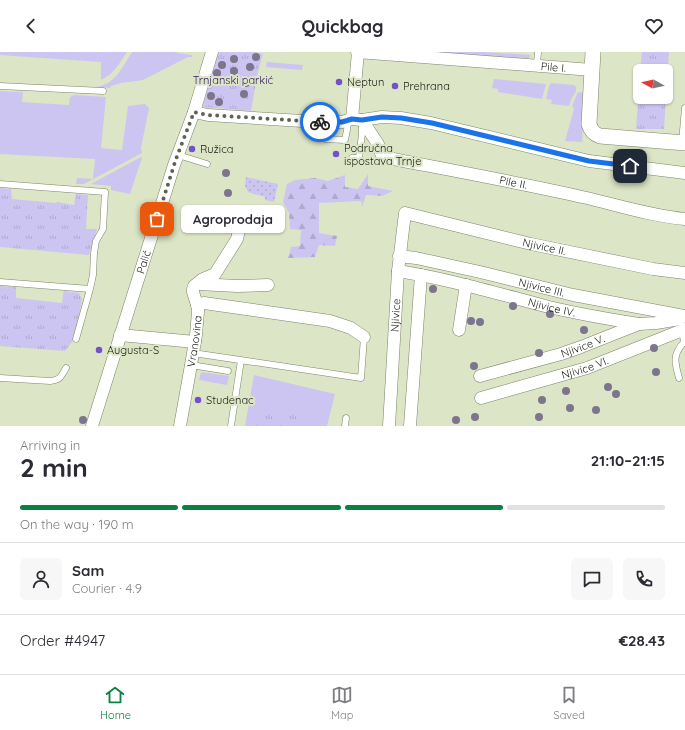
<!DOCTYPE html>
<meta charset="utf-8">
<style>
body{margin:0;font-family:Quicksand,sans-serif;background:#f7f7f7;color:#2b2b33;height:100vh;display:flex;flex-direction:column;font-size:15px;white-space:nowrap}
*{box-sizing:border-box;margin:0}
p{font-size:13px;color:#7c7c81}
.icon{flex:none;width:22px;height:22px;fill:none;stroke:currentColor;stroke-width:2;stroke-linecap:round;stroke-linejoin:round}
.map{position:relative;height:374px;overflow:hidden}
.sheet{display:flex;flex-direction:column;background:#fff;flex:1}
.sheet>*{flex:none}
.needle{width:26px;rotate:278deg}
.controls{position:absolute;left:633px;top:12px;display:grid;gap:8px}
.controls a{display:grid;place-items:center;width:40px;height:40px;border-radius:6px;background:#fff;box-shadow:0 1px 3px #0004;font-size:20px}
.pin{position:absolute;display:grid;place-items:center;width:34px;height:34px;color:#fff;margin:-17px;border-radius:8px;box-shadow:0 2px 6px #0006}
.courier{position:absolute;display:grid;place-items:center;width:40px;height:40px;margin:-20px;border:3px solid #1a73e8;border-radius:50%;background:#fff;color:#222;box-shadow:0 1px 5px #0007}
.bubble{position:absolute;height:28px;border-radius:6px;background:#fff;box-shadow:0 1px 3px #0004;font-size:13px;font-weight:700;line-height:28px;text-align:center}
.summary em{font-style:normal;font-weight:700}
.summary div{display:flex;flex-direction:column-reverse}
.summary{display:flex;align-items:center;justify-content:space-between;height:68px;padding:0 20px}
h1{font-size:26px;font-weight:700;line-height:30px}
.bar{display:grid;grid-template-columns:repeat(4,1fr);gap:6px 4px;align-content:center;height:48px;padding:0 20px}
.bar i{height:5px;border-radius:3px;background:#e1e1e2}
.bar .selected{background:#0b8043}
.bar p{grid-column:span 4}
.line{display:flex;align-items:center;gap:10px;padding:0 20px;border-top:1px solid #e1e1e2}
.line div{flex:1}
.round{display:grid;place-items:center;flex:none;width:42px;height:42px;border-radius:6px;background:#f7f7f7}
header{display:flex;justify-content:space-between;align-items:center;height:52px;padding:0 20px;background:#fff;font-size:18px;font-weight:700}
.dock{display:flex;justify-content:space-around;align-items:center;height:56px;border-top:1px solid #e1e1e2;background:#fff;font-size:11px;color:#7c7c81}
.dock a{display:grid;justify-items:center;gap:2px}
.dock .selected{color:#0b8043}
.map>svg:first-child{display:block}
</style>
<header><svg class="icon" aria-label="back" viewBox="0 0 24 24"><path d="M15 5l-7 7 7 7"/></svg>Quickbag<svg class="icon" aria-label="heart" viewBox="0 0 24 24"><path d="M12 20l-8-8c-3-5 5-10 8-4 3-6 11-1 8 4z"/></svg></header>
<div class="map">
<svg width="685" height="374" viewBox="0 0 685 374">
<defs>
<pattern id="forest-firs" width="22" height="20" patternUnits="userSpaceOnUse"><rect width="22" height="20" fill="#cdc5f1"/><path d="M5 1l3.5 6h-7zM16 11l3.5 6h-7z" fill="#afa9ce"/></pattern>
<pattern id="park-tufts" width="24" height="20" patternUnits="userSpaceOnUse"><rect width="24" height="20" fill="#cdc5f1"/><path d="M3 7l-1-3M5 7V3M7 7l1-3M15 17l-1-3M17 17v-4M19 17l1-3" fill="none" stroke="#afa9ce"/></pattern>
<pattern id="garden-dots" width="8" height="8" patternUnits="userSpaceOnUse"><rect width="8" height="8" fill="#cdc5f1"/><path d="M2 2h.1M6 6h.1" fill="none" stroke="#afa9ce" stroke-width="1.8" stroke-linecap="round"/></pattern>
</defs>
<rect width="100%" height="100%" fill="#dce5c6"/>
<path fill="#cdc5f1" d="M0,0H127C119,12 114,22 101,28V10L0,3Z
M132,0H177V1L192,3V5H188L143,28L121,31L111,34L110,36L96,35C100,34 104,33 108,31C119,24 125,11 132,0Z
M423,0H485L531,3L528,7H527Z
M267,10L303,13L302,18L266,15Z
M494,27L546,32L542,47L498,40V37L492,36Z
M551,31L574,33L576,35V39L572,46L569,54L551,52L552,48L546,47L549,34Z
M0,39L23,40L22,50L69,53L70,45L74,43L106,45L101,96L122,98L128,54L145,52L149,56L141,96L142,101L84,132H76L77,126L93,127L95,107L0,102Z
M578,40L585,41L582,90L565,89L574,57L572,54Z
M141,105L142,106L130,142L111,138V134L91,132Z
M201,320L229,324L227,333L199,328Z
M254,323L335,342L327,374H245Z"/>
<path fill="url(#forest-firs)" d="M368,122V134L393,139L382,144L366,143L362,155L361,149L319,151V181L337,184L335,194L319,193L315,205L288,206L291,195L300,194L301,178L290,177L289,161L283,150L287,132L295,128L315,126L328,129L345,123V135L358,137Z"/>
<path fill="url(#park-tufts)" d="M220,0H256L257,1L263,2L258,19L251,59L204,55L203,53L209,32H207L218,2Z
M642,0H669L666,44V19H640Z
M640,24V45H666L664,77H636Z
M0,136L11,137L12,147L56,151L57,150L74,153L76,142L88,143L86,177H97L89,203L0,195Z
M0,234L16,235V246L62,251L63,243L64,239L79,241L82,247L79,264L72,290L65,299L0,294Z
M262,353L301,365L297,374H256Z"/>
<path fill="url(#garden-dots)" d="M246,125L278,132L274,150L265,148V145L248,140L245,134Z"/>
<g fill="none" stroke-linecap="round" stroke-linejoin="round">
<g stroke="#7c8568" stroke-width="7">
<path id="service" d="M537,13L538,0
M0,34L103,39
M324,70L325,87L345,88L347,78L348,69
M682,90L685,56
M178,103L207,112
M352,106H359L362,82V71
M0,132L105,140L103,177L96,189L94,201L93,223L90,237L76,287
M0,230L90,237
M193,301L361,326L364,285
M191,313L228,319
M0,326L50,329C61,328 61,324 66,316
M679,326C675,311 672,303 684,290L683,284L681,278
M231,374L241,308
M345,374L346,366"/>
</g>
<g stroke="#7c8568" stroke-width="13">
<g id="minor">
<path id="s1" d="M357,0L592,18"/>
<path d="M194,60L208,63L318,70H342L352,67L362,68L382,65L401,66L431,71L589,109L685,121"/>
<path d="M352,67L358,0"/>
<path id="s2" d="M362,68L378,92L381,101L382,103L388,106C455,119 521,131 587,146C620,154 652,164 685,167"/>
<path id="s3" d="M399,204L416,206L480,220L573,243L685,264"/>
<path id="s4" d="M398,219C449,227 499,242 549,255C579,262 608,267 639,272"/>
<path d="M198,232L237,234L268,233"/>
<path d="M197,253L204,251L330,269L351,276L364,285"/>
<path d="M459,278L466,233"/>
<path d="M120,283L195,290"/>
<path id="s5" d="M480,324L561,302L581,295L639,272L656,271L680,267"/>
<path id="s6" d="M481,346L587,316L685,277"/>
<path id="s7" d="M92,374L174,113L194,60L212,0"/>
<path id="s8" d="M180,374L191,313L196,283L198,260V256L193,240V237L194,234L203,227L215,222L237,187L240,174L243,171L249,169L260,171"/>
<path id="s9" d="M389,374L398,219L405,161L531,192L653,217L685,221"/>
<path d="M410,374L421,223"/>
</g>
</g>
<g stroke="#7c8568" stroke-width="16">
<path id="tertiary" d="M593,0L589,72C591,79 594,82 600,84L685,91"/>
</g>
<use href="#service" stroke="#fff" stroke-width="6"/>
<use href="#minor" stroke="#fff" stroke-width="12"/>
<use href="#tertiary" stroke="#fff" stroke-width="15"/>
</g>
<g fill="#7d748e">
<circle cx="256" cy="5" r="4"/>
<circle cx="234" cy="7" r="4"/>
<circle cx="222" cy="13" r="4"/>
<circle cx="250" cy="15" r="4"/>
<circle cx="234" cy="19" r="4"/>
<circle cx="217" cy="21" r="4"/>
<circle cx="218" cy="29" r="4"/>
<circle cx="246" cy="31" r="4"/>
<circle cx="244" cy="42" r="4"/>
<circle cx="211" cy="44" r="4"/>
<circle cx="219" cy="50" r="4"/>
<circle cx="226" cy="121" r="4"/>
<circle cx="228" cy="141" r="4"/>
<circle cx="223" cy="157" r="4"/>
<circle cx="433" cy="237" r="4"/>
<circle cx="513" cy="254" r="4"/>
<circle cx="550" cy="262" r="4"/>
<circle cx="471" cy="269" r="4"/>
<circle cx="480" cy="270" r="4"/>
<circle cx="584" cy="278" r="4"/>
<circle cx="654" cy="296" r="4"/>
<circle cx="539" cy="301" r="4"/>
<circle cx="474" cy="314" r="4"/>
<circle cx="656" cy="320" r="4"/>
<circle cx="608" cy="335" r="4"/>
<circle cx="566" cy="339" r="4"/>
<circle cx="616" cy="342" r="4"/>
<circle cx="542" cy="348" r="4"/>
<circle cx="570" cy="356" r="4"/>
<circle cx="596" cy="358" r="4"/>
<circle cx="475" cy="365" r="4"/>
<circle cx="539" cy="365" r="4"/>
<circle cx="83" cy="368" r="4"/>
<circle cx="456" cy="368" r="4"/>
</g>
<g fill="none" stroke-linecap="round" stroke-linejoin="round">
<path stroke="#5e6351" stroke-width="4" stroke-dasharray="0 7.2" d="M157,167L176,107L194,60L208,63L320,70"/>
<path stroke="#1a73e8" stroke-width="5" d="M320,70H342L352,67L362,68L382,65L401,66L432,71L589,109L630,114"/>
</g>
<g fill="#7450c9" stroke="#dce5c6" stroke-width="1.5">
<circle cx="339" cy="30" r="4"/>
<circle cx="395" cy="34" r="4"/>
<circle cx="192" cy="97" r="4"/>
<circle cx="336" cy="102" r="4"/>
<circle cx="99" cy="298" r="4"/>
<circle cx="198" cy="348" r="4"/>
</g>
<g text-anchor="middle" stroke-width="4" stroke-linejoin="round" paint-order="stroke">
<g font-size="11" fill="#1a1d12" stroke="#dce5c6">
<text dy="4" stroke="none"><textPath href="#s1" startOffset="197">Pile I.</textPath></text>
<text dy="4" stroke="none"><textPath href="#s2" startOffset="175">Pile II.</textPath></text>
<text dy="4" stroke="none"><textPath href="#s9" startOffset="357">Njivice II.</textPath></text>
<text dy="4" stroke="none"><textPath href="#s7" startOffset="172">Palić</textPath></text>
<text dy="4" stroke="none"><textPath href="#s3" startOffset="146">Njivice III.</textPath></text>
<text dy="4" stroke="none"><textPath href="#s4" startOffset="158">Njivice IV.</textPath></text>
<text dy="4" stroke="none"><textPath href="#s9" startOffset="111">Njivice</textPath></text>
<text dy="4" stroke="none"><textPath href="#s8" startOffset="86">Vranovina</textPath></text>
<text dy="4" stroke="none"><textPath href="#s5" startOffset="107">Njivice V.</textPath></text>
<text dy="4" stroke="none"><textPath href="#s6" startOffset="108">Njivice VI.</textPath></text>
</g>
<g font-size="11" fill="#301860" stroke="#dce5c6">
<text x="233" y="32">Trnjanski parkić</text>
</g>
<g font-size="11" fill="#1a1d12" stroke="#dce5c6" text-anchor="start">
<text x="347" y="34">Neptun</text>
<text x="403" y="38">Prehrana</text>
<text x="344" y="100">Područna<tspan x="344" dy="13">ispostava Trnje</tspan></text>
<text x="200" y="101">Ružica</text>
<text x="107" y="302">Augusta-S</text>
<text x="206" y="352">Studenac</text>
</g>
</g>
</svg>
<div class="controls">
<a><svg class="needle" viewBox="-14 -14 28 28"><path d="M0-13l5 13h-10z" fill="#e53935"/><path d="M0 13l5-13h-10z" fill="#7c7c81"/></svg></a>
</div>
<div class="pin" style="left:157px;top:167px;background:#ea580c"><svg class="icon" aria-label="bag" viewBox="0 0 24 24"><path d="M5 8h14l-1 12H6zM9 8a3 3 0 0 1 6 0"/></svg></div>
<div class="pin" style="left:630px;top:114px;background:#1f2937"><svg class="icon" aria-label="home" viewBox="0 0 24 24"><path d="M3 11l9-7 9 7M6 9v11h12V9"/></svg></div>
<div class="courier" style="left:320px;top:70px"><svg class="icon" aria-label="bike" viewBox="0 0 24 24"><circle cx="6" cy="16" r="4"/><circle cx="18" cy="16" r="4"/><path d="M6 16l4-8h5l3 8M10 8l3 8H6M13 5h3"/></svg></div>
<div class="bubble" style="left:181px;top:153px;width:104px">Agroprodaja</div>
</div>
<section class="sheet">
<div class="summary"><div><h1>2 min</h1><p>Arriving in</p></div><em>21:10–21:15</em></div>
<div class="bar"><i class="selected"></i><i class="selected"></i><i class="selected"></i><i></i><p>On the way · 190 m</p></div>
<div class="line" style="height:72px"><a class="round"><svg class="icon" aria-label="person" viewBox="0 0 24 24"><circle cx="12" cy="8" r="4"/><path d="M4 21q1-7 8-7t8 7"/></svg></a><div><b>Sam</b><p>Courier · 4.9</p></div><a class="round"><svg class="icon" aria-label="chat" viewBox="0 0 24 24"><path d="M4 5h16v11H9l-5 4z"/></svg></a><a class="round"><svg class="icon" aria-label="phone" viewBox="0 0 24 24"><path d="M5 4h4l2 5-3 2q2 4 5 5l2-3 5 2v4C11 20 4 13 5 4z"/></svg></a></div>
<div class="line" style="height:52px"><div>Order #4947</div><b>€28.43</b></div>
</section>
<nav class="dock">
<a class="selected"><svg class="icon" aria-label="home" viewBox="0 0 24 24"><path d="M3 11l9-7 9 7M6 9v11h12V9"/></svg>Home</a>
<a><svg class="icon" aria-label="map" viewBox="0 0 24 24"><path d="M3 6l6-2 6 2 6-2v14l-6 2-6-2-6 2zM9 4v14M15 6v14"/></svg>Map</a>
<a><svg class="icon" aria-label="saved" viewBox="0 0 24 24"><path d="M7 4h10v16l-5-4-5 4z"/></svg>Saved</a>
</nav>
